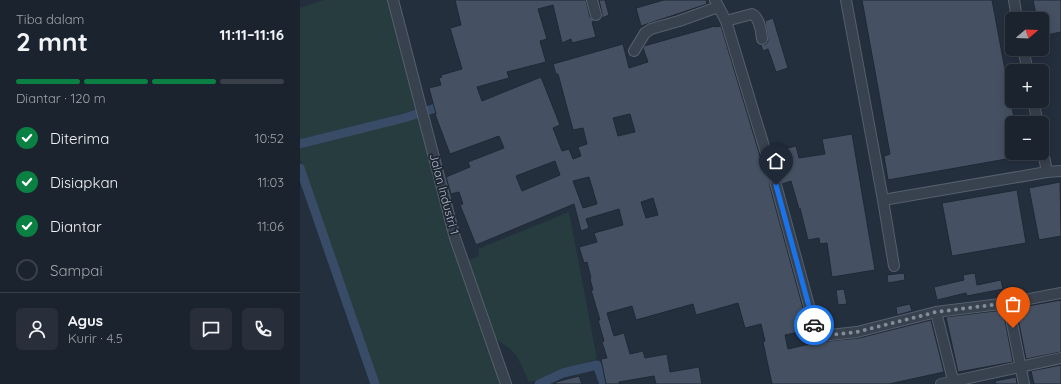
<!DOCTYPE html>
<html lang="id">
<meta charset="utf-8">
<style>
body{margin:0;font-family:Quicksand,sans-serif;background:#282f3a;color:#f1f3f6;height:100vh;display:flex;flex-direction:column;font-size:15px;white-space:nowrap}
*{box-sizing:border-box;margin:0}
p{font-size:13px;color:#a0a4aa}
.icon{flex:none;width:22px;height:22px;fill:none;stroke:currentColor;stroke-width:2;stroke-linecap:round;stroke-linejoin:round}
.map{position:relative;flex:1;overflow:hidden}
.drawer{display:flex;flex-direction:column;background:#1b232e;width:300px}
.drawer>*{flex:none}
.needle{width:26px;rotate:71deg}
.tools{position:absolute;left:705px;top:12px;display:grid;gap:8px}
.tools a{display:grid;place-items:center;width:44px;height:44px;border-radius:6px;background:#1b232e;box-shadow:0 2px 10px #0003,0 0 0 1px #39404a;font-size:20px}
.pin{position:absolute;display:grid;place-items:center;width:34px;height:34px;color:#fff;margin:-41px -17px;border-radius:50% 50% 50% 0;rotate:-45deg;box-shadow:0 0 4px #0007}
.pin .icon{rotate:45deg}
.courier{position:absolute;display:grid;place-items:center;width:40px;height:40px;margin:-20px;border:3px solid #1a73e8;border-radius:50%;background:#fff;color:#222;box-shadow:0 1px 5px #0007}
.summary em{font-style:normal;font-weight:800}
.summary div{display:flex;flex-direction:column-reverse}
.summary{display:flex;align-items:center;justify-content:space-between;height:68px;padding:0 16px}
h1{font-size:26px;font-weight:800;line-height:30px}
.bar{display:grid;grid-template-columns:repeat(4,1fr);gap:6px 4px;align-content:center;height:48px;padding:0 16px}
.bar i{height:5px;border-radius:3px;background:#39404a}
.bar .on{background:#0b8043}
.bar p{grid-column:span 4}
.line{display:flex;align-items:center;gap:10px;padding:0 16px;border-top:1px solid #39404a}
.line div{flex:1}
.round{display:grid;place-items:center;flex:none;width:42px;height:42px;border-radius:6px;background:#282f3a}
ol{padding:0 16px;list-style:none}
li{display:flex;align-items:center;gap:12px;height:44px}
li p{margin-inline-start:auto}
li .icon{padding:4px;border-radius:50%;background:#0b8043;color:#fff;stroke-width:4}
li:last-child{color:#a0a4aa}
li i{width:22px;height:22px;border:2px solid #39404a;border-radius:50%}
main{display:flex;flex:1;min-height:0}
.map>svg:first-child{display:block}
</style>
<main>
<section class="drawer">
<div class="summary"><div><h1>2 mnt</h1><p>Tiba dalam</p></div><em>11:11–11:16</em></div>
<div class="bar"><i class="on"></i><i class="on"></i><i class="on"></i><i></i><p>Diantar · 120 m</p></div>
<ol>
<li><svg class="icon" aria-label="check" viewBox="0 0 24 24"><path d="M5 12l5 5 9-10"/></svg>Diterima<p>10:52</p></li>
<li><svg class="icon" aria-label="check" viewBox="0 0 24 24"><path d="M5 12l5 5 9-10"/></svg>Disiapkan<p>11:03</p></li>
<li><svg class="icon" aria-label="check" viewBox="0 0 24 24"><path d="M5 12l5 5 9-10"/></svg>Diantar<p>11:06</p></li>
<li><i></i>Sampai</li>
</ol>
<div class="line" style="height:72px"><a class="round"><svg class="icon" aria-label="person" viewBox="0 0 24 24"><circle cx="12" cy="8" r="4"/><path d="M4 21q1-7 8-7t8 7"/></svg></a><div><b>Agus</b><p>Kurir · 4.5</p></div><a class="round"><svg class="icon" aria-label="chat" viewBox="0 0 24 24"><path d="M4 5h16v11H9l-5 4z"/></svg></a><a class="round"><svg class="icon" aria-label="phone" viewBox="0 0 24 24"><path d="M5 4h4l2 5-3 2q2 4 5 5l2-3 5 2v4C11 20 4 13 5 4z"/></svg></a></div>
</section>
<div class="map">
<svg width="761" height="384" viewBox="0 0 761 384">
<rect width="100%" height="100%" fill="#242f3e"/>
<path fill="#263c3f" d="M24,0H88L117,109L41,131L0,141V8Z
M119,117L191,355L200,384H79L3,167L0,157V149Z
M269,212L297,359L234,381L229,382L217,356L209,348L196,339L167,261L179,256L178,249Z"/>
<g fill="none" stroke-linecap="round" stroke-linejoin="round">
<path stroke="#394c67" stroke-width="9" d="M0,144L104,118L145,105
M0,168L75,384
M239,384L263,373L297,365L304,384"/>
</g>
<path fill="#455162" stroke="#1f2835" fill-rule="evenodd" d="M155,0H286L290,17L294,21L292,22L296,37L272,43L271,39L262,43L253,5L238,9L247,39L240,41L246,62L207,72L209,78L177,87L182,101L241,77L260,125L253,128L262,151L269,149L273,159L281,156L278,147L287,144L283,128L273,130L258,74H256L253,64L323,44L329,68L348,62L343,48L344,46L415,26V27L421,26L460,156L462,158L468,159L471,157L472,152L496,146L499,158L525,154L522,139L552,134L575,270L532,277L527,243L520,244L519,238L508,240L500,208L499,209L491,181L482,184L480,180L475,179L470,183V187L509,330L485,335L488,349L518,342L559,338L631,320L644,372L589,384H472L463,342L465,341L461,324L445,328L438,303L396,315L393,304L336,320L332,306L307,313L314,336L324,333L330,354L343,351L345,358L367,354L370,372L399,367L402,384H356L354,376L319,382V384H306L301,359L307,358L302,342L304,341L298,320H300L291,290H293L290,279L291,278L287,262L284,263L279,247L297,242L294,233L323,225L319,209L286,219L289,228L281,231L274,204L176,245L160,205L163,204L159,192L151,194L146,177L170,167L168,162L204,148L199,136L150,154L135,114H136L129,88L141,85L139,78L142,77L141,75L162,69L150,28L161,25ZM330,114L335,132L318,136L313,118ZM255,161L260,175L222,191L216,176ZM289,177L297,204L283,208L273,181ZM353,198L358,215L346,218L341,202Z
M299,0H305L309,15L302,18V13Z
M364,0H406L407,4L341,26L336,8Z
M562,0H692L715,123H712V158L588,180L584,156L590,154Z
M733,0H761V32L742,36V19H737Z
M473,18L488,68L476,72L468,49L463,51L461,45L466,44L468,41L465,21Z
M760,182L761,236L739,240L729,188Z
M717,190L726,243L652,256L642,203Z
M604,273L605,280L588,283L587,275Z
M675,273L677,285L701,280L703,289L667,296L666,293L637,300L634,287L664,280L663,275Z
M544,289L547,304L538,305L536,290Z
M761,300V352L726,359L716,308Z
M610,304L612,311L597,315L596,307Z
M703,310L713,362L658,372L646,317Z
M761,365V384H734L731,371Z
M279,376L282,384H256V382Z
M716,377L717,384H696L695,381Z"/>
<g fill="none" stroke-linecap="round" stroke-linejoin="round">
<path stroke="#3a4453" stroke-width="10" stroke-dasharray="10 5" stroke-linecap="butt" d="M466,153L476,185"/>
<g stroke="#565f6c" stroke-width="12">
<path id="minor" d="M93,0L155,238L206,384
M292,0L296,15
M415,0L426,21L466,153
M546,0L583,200L594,266
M714,0L717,19
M426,21L452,14C460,18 461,31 462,39
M723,49L728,71
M334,51L345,33L351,29L379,21L418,7
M733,101L738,123
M742,146L747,172
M476,185L516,331L521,336L557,332L636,312L708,303L761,293
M583,200L747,172L761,171
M708,303L724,384
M636,312L654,384
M641,384L761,358"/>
</g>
<use href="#minor" stroke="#38414e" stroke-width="10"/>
</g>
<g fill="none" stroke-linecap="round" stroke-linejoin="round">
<path stroke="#828b98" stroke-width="4" stroke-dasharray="0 7.2" d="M514,325L516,331L521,336L557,332L636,312L708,303L713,328"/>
<path stroke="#1a73e8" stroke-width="5" d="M476,185L514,325"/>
</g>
<g text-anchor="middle" stroke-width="3.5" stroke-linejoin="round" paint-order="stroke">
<g font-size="12" fill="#b4bcc9" stroke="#1d2633">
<text transform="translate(144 194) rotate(75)" y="4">Jalan Industri 1</text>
</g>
</g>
</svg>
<div class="tools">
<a><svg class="needle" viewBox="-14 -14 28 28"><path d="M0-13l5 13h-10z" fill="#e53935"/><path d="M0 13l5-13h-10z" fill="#a0a4aa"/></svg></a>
<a>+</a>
<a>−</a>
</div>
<div class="pin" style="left:713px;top:328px;background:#ea580c"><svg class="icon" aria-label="bag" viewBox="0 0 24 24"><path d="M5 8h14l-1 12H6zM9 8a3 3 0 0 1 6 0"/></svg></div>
<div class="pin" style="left:476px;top:185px;background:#1f2937"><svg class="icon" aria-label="home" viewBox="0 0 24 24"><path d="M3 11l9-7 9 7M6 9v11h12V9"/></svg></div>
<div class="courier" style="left:514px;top:325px"><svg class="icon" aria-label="car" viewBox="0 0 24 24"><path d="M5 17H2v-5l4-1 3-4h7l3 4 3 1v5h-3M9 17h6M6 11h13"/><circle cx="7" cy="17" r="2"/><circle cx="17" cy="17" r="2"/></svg></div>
</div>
</main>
